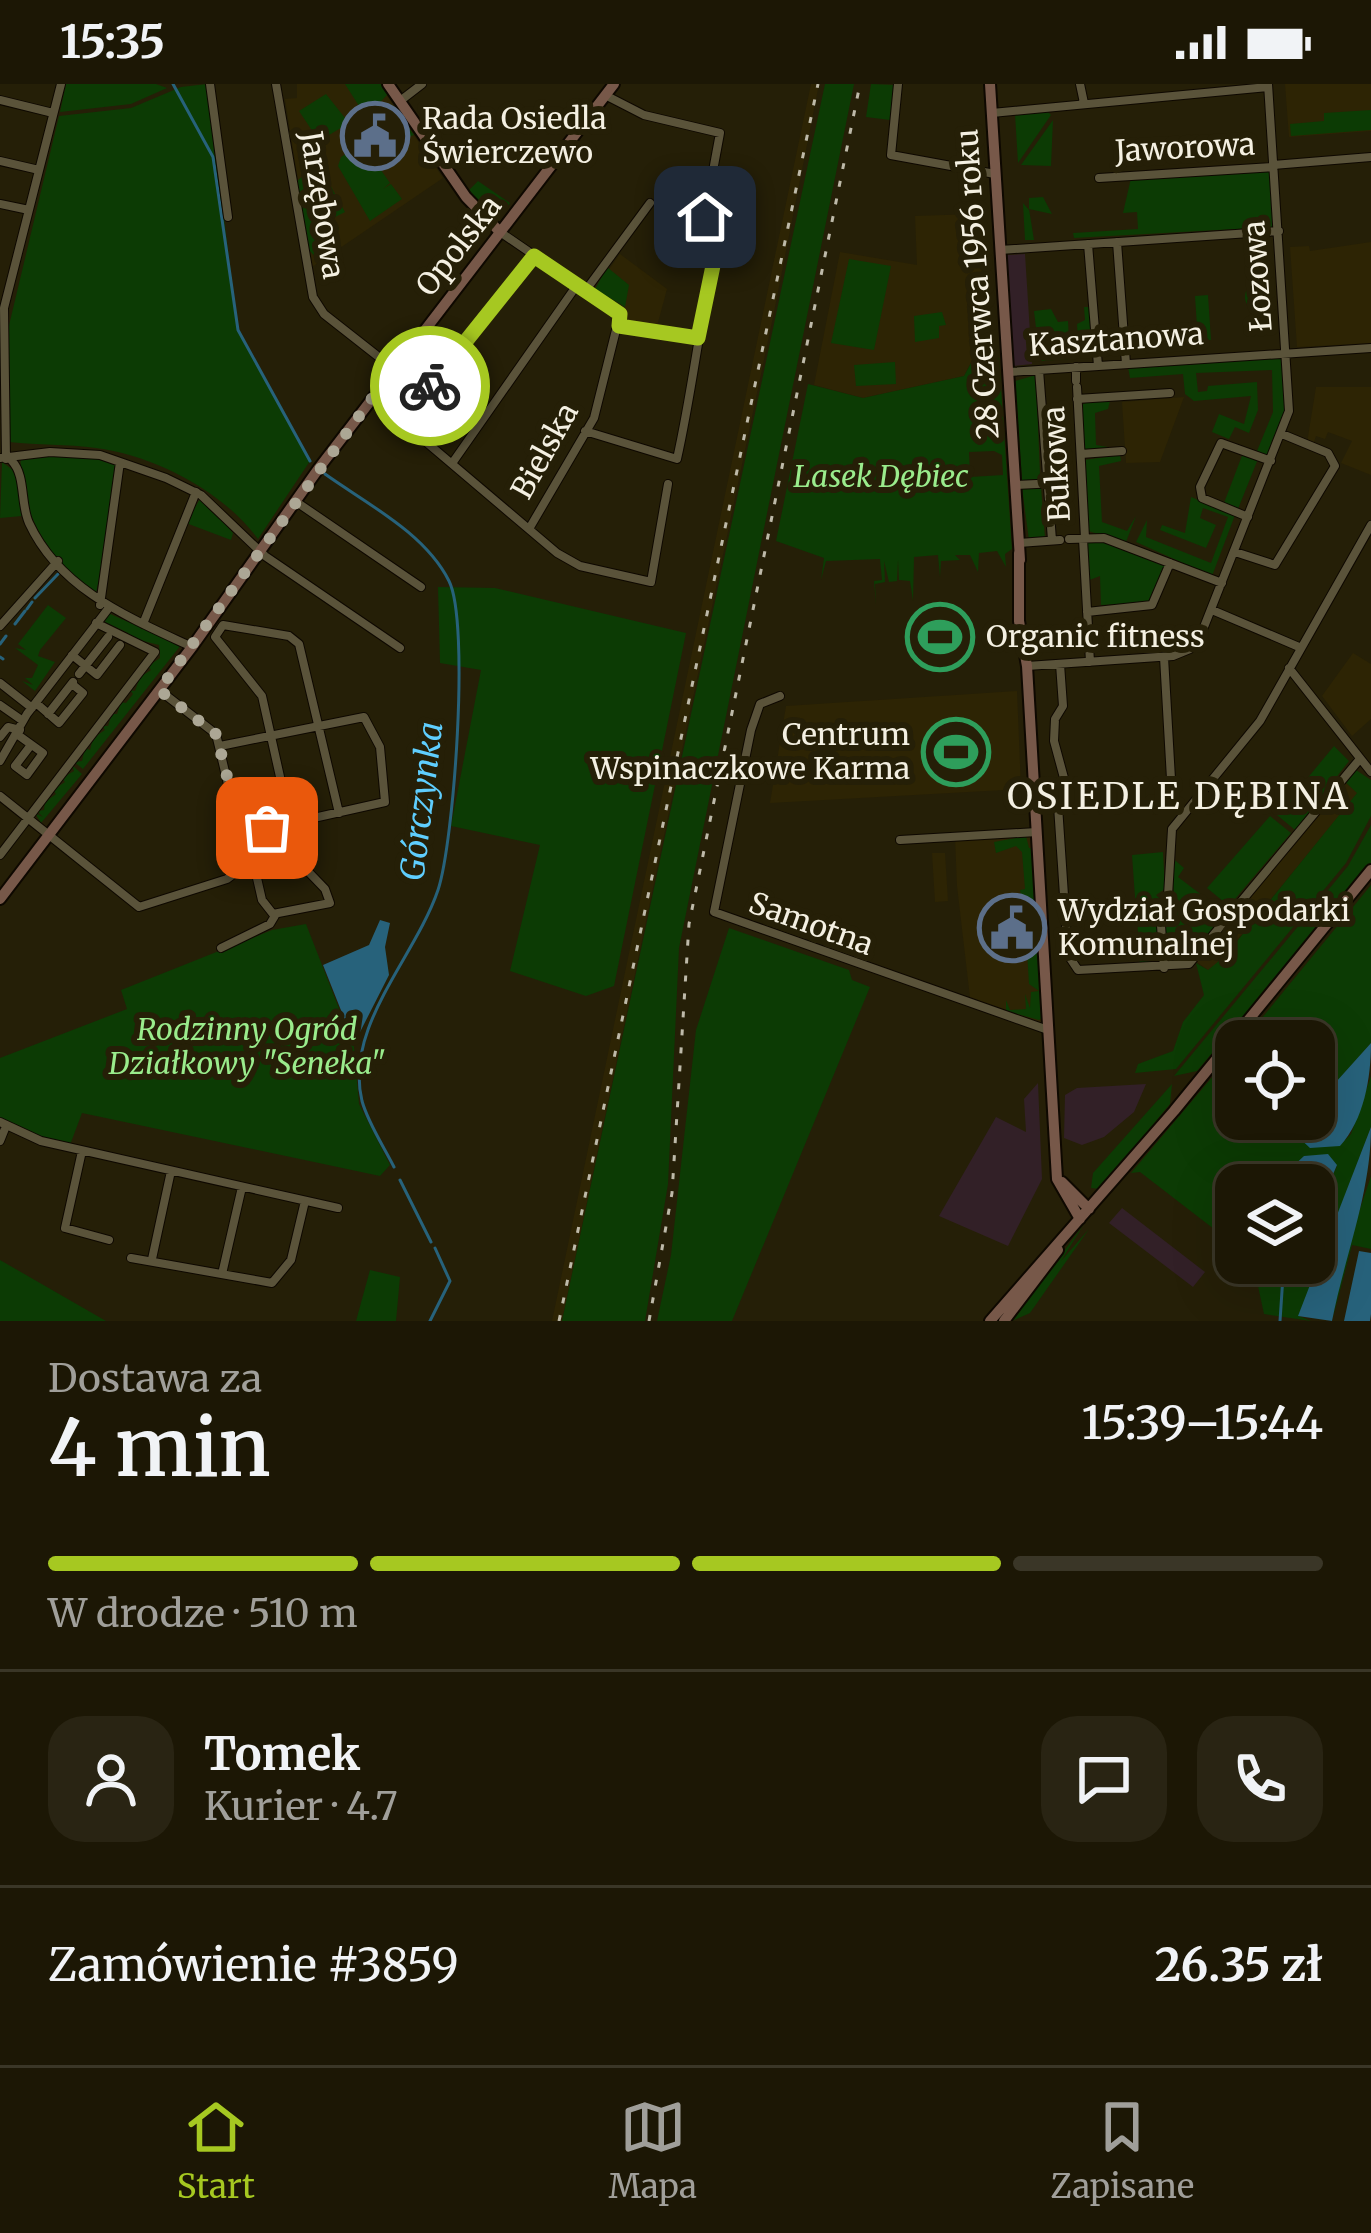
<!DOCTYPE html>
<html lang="pl">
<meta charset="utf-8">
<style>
body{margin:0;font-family:Merriweather,serif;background:#292413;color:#f1f3f6;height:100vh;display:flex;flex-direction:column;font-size:45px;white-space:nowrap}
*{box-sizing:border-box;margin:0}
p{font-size:39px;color:#a09f9a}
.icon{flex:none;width:66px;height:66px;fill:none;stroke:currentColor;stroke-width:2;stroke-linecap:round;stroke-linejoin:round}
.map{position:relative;height:1237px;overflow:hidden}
.drawer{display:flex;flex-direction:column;background:#1c1705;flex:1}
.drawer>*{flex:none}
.fabs{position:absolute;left:1215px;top:936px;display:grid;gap:24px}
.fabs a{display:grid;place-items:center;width:120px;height:120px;border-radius:24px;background:#1c1705;box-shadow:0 12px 48px #0002,0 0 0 3px #3a3627;font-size:60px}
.pin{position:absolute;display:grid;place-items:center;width:102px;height:102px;color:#fff;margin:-51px;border-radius:24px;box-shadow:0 6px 18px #0006}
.courier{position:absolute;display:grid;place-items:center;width:120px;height:120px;margin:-60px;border:9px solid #a6c821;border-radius:50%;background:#fff;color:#222;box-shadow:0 3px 15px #0007}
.head em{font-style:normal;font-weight:600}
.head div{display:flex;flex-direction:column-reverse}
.head{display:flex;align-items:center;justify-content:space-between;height:204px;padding:0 48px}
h1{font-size:78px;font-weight:600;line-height:90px}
.bar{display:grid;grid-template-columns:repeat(4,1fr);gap:18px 12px;align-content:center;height:144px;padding:0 48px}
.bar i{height:15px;border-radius:9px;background:#3a3627}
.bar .active{background:#a6c821}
.bar p{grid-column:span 4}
.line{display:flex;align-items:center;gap:30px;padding:0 48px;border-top:3px solid #3a3627}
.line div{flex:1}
.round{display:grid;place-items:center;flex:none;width:126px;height:126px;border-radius:36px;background:#292413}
.status{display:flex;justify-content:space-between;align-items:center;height:84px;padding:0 60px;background:#1c1705;direction:ltr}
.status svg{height:33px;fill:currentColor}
.tabs{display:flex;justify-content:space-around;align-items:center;height:168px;border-top:3px solid #3a3627;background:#1c1705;font-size:33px;color:#a09f9a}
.tabs a{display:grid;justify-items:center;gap:6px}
.tabs .active{color:#a6c821}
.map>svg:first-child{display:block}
</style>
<div class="status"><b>15:35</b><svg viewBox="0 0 49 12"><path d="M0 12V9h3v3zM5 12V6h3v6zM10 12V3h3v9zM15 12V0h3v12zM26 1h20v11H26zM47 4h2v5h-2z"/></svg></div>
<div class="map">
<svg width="1371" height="1237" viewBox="0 0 1371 1237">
<rect width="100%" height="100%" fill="#251f07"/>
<path fill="#322027" d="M1025,170L1032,280L1014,282L1007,171Z
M1038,999L1042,1095L1008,1162L939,1132L996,1033L1026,1048L1024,1015Z
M1146,1000L1134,1028L1104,1053L1082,1061L1064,1054L1065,1011L1077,1004Z
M1122,1124L1205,1188L1193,1203L1109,1139Z"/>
<path fill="#2d2404" d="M297,0H379L443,94L312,183L285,15L297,14Z
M811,0H819L773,233L562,1237H552Z
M1285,0H1371V47L1289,53Z
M974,130L987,155L981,156V163H987V247L964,292L863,314L814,301L840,168L917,181L915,132Z
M1371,158V259L1297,263L1290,163L1309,162L1310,167Z
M620,170L667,205L656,246L626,241L625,223L595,205Z
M1316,303H1371V391L1341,379L1352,357L1328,348L1325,355L1316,352L1313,361L1307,359Z
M1184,313L1160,378L1126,379L1122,318Z
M1353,569L1371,580V635L1352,652L1322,612Z
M1017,607L1021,705L770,719L786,622Z
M1343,696L1358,709L1253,837L1216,881L1208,886L1194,876Z
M1037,748L1049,946L971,922L957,802L955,753Z
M932,769H945L948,817L935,818Z"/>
<path fill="#0c3b04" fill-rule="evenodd" d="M66,0H156L167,4L131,20L60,28Z
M207,0L238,245L310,377L258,455C224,408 154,371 96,364C67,360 38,361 9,358L6,254L59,32L131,24L181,3Z
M345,0H381L388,10L366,33Z
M825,0H854L679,864L668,1100L645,1237H562Z
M871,0L896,1L890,36L866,33Z
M326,10L349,39L319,57L299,27Z
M1371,26V46L1291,52L1290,40L1324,37V29Z
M1047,27L1051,31L1018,79L1015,30Z
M1053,36L1051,82L1021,81Z
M404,37L414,51L391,59L385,68L372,48Z
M358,62L365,63L390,99L383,105L391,100L402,115L370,137L338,82L341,73Z
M318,79L345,128L333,134L339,145L330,154L336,164L318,176L309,166L297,97Z
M1271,87L1273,143L1074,154L1073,149L1138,145L1137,128L1123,129L1131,94Z
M478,97L510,119L497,136L468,107Z
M1043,113L1052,130L1029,125L1034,156H1025L1023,119L1029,126V114Z
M849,175L891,182L874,266L831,259Z
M607,183L629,201L625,223L595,205Z
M1245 213a14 14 0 1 1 28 0a14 14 0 1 1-28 0Z
M1208,211L1211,256L1198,257L1195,212Z
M1084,223H1090L1093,273L1079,274L1077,240L1085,236Z
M1051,225L1058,238L1068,237L1070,275L1040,277L1034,227Z
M942,228L946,241L939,242V254L915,258L914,232Z
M977,268L999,274L1012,465L1005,470L1006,483L997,467L979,469L978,488L970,471H955L960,476L941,477L940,493L938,471L914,473L913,517L910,497L899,496L898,476L897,497L889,498L884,477L885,498L875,500L876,521L874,497L882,496L880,475L826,477L821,496L824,474L776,457L808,300L863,314L964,292ZM994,367L1002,371L1003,391L970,393L969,368Z
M1282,272L1286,327L1269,373L1257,367L1273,328L1272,286L1196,289L1198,308L1207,307L1208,302L1257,298L1258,326L1249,349L1235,343L1229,355L1212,348L1219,330L1244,340L1251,312L1194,317L1185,310L1183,290L1130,294L1128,283Z
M895,278L896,300L856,302L854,281Z
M1036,291L1040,391L1045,394L1022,397L1015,297Z
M1093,316L1110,317L1108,325L1095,329L1096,361L1114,364L1083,366L1081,321Z
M1243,369L1258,375L1238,425L1224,419Z
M36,371L98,373L123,383L96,509C53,483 16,424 21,372Z
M1120,371L1121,377L1099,382L1102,438L1127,447L1136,432L1126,458L1088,447L1084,376Z
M2,378L17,389L22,432L0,434Z
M1041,403L1045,454L1029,456L1022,404Z
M201,413L233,449L231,456L186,439Z
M1191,413L1235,431L1212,492L1136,458L1147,436L1146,453L1211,479L1228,433L1203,424L1200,434L1216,441L1206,464L1160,446L1162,441L1185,449Z
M1085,456H1104L1167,479L1151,519L1101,521L1100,492L1087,497Z
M438,503L495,504L686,549L614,902L586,912L510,887L540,761L451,742L481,586L440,579Z
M48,521L66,534L40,566L38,572L55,578L35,607L22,597L33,601L25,594H32L38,581L15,564L26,566L18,560Z
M108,529L181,561L83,685L74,678L82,677L85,664L90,666L93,654L105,646L102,642H108L112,630H117L121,618L126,619L133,610L130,606L135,607L140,593L151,586L148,582L160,574L159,561L127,553L128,549L105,538Z
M1334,662L1349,677L1295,746L1277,731Z
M72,681L82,690L41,739L35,729L43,733L37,727L44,726L45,718L56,710L53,706L65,698L62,694L74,687Z
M1356,686L1371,696V732L1346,779L1176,985L1135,989L1138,980L1173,967L1183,938L1204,911L1196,879L1208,886L1225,872L1357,709L1343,696Z
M1270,732L1291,749L1229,822L1207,804Z
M1371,741V780L1353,804L1197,987L1174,992L1348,782Z
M1026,752L1029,764H1034L1038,835L1031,828L1032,843H1027L1020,806L1025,805L1022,768L1016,762L996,769L994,758Z
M1163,768L1165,805L1156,811L1162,817L1161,880L1140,883L1137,831L1155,832V827H1136L1132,771Z
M1170,772L1184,784L1178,793L1224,828H1217L1223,835L1191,874L1169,880L1164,827L1174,812Z
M1371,801V959L1314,1023V957H1243Z
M306,840L354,963L359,1020L390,1081L380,1092L82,1029L70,1061L37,1053L0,1035V974L127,925L121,906L272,846Z
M729,844L849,886L852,896L870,903L732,1237H657L671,1171L696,946Z
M1034,845L1045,932L1039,936L1006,927V916L1010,926L1026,925L1025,910L1030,924L1031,908L1039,907L1029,900L1026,850Z
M1236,965V1035H1306L1295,1050L1339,1062L1351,1050L1371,992V1043L1299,1232L1311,1237L1264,1230L1253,1179H1275L1284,1192L1300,1188L1303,1179H1314V1135L1337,1082C1300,1087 1272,1101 1236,1101V1162L1140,1088L1131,1089Z
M1172,1000L1170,1020L1100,1105L1091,1104L1093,1089Z
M1371,1092V1165L1352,1161L1332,1237L1348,1161Z
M1084,1140L1061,1177L1089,1145L1030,1229L1012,1237Z
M0,1176L106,1237H0Z
M370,1186L400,1193L396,1237H356Z"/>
<path fill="#27627b" d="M380,836L390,839L385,863L389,891L358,952L352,954L323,881L369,861Z
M1371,959C1371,994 1364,1036 1340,1062L1310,1064L1295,1050L1306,1035H1314L1318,1018Z
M1371,1043C1371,1109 1345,1171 1332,1237L1298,1232Z
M1328,1070L1337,1081L1314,1135V1101H1273L1304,1072Z
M1359,1167L1371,1169V1230L1370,1237H1344Z"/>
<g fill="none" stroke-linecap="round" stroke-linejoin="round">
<path stroke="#27627b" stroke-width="3" d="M173,0L213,73L238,246L310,377
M325,390C367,420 425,449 449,497C470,539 454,758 438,806C415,874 344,942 362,1017C368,1039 384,1063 394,1083
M35,514L58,490
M27,525L32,518
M15,540L25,527
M0,560L6,552
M0,573L3,575
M400,1096L431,1158
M430,1237L450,1197L435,1164
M1280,1237L1283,1192"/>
<path stroke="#443e28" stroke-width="8" stroke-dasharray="8 4" stroke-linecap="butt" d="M1057,399L1069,398"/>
<g stroke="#0e0800" stroke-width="10">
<path id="street" d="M210,0L228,133
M276,0L313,213L324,230L394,285
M898,0L891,71L995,90
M1080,0L1084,19
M0,16L53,29
M400,17L422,0
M992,29L1268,3
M0,77L39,86
M1273,81L1371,73
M1099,94L1274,83
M0,120L29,126
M500,148L620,230L594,334L529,445
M1117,158L1126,280
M1088,160L1098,282
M1000,166L1279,147
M586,206L650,119
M619,242L698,253
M1076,283V297
M1039,286L1052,456
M1009,288L1371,264
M1077,303L1085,454
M373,313L557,469L580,482L651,498L668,400
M1077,315L1170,309
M403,336L534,172
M585,347L677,375C694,299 701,224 720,148L705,130L720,49L644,31L605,11
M1081,370L1122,367
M0,374L50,368L100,371L166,394L201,411L265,472L400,564
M6,375L4,224L61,0
M12,377C26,392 20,419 29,439C60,506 130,534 192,563
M453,378L577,201
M1015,401L1057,399
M295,417L421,503
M1248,433L1202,414L1200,403L1221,359L1271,377
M1069,455L1104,454L1222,499
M1083,455L1090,578
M1019,459L1060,456
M1235,468L1275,481L1335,382L1328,369L1282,350
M100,521L120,378
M1212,526L1299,563
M1087,528L1152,521L1170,479
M143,540L196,408
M0,542L58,477
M72,571L97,591L120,561
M1164,573L1171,695
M1060,580L1063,622L1055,635L1054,657L1067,705L1058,722L1068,871L1078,886L1189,880L1359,676
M1027,582L1173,572L1190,565L1202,548L1289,327L1268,0
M1289,584L1371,688
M79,590L108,553
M0,599L32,624
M159,606L216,650L247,780
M780,612L760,620L751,646L714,828L1048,946
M36,619L59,639L83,609L72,600
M0,621L23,637
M48,630L73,598
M18,651L43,669L27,691L15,682L31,661
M0,653L8,643L20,646
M220,662L364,633L380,663L385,718L242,750
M0,677L27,630L108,525
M0,712L139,823L227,795L247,780
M900,756L1037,748
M0,771L155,568L96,539
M299,778L262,612L215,553L223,541L289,552L299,560L339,729
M247,780L299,778L325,805L330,819L273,830L262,816L254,781
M221,864L270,840L276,830
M1164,884L1160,827L1168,812L1172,745L1260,637L1371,441
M0,1038L41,1057L338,1124
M0,1057L6,1042
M82,1067L65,1144L109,1156
M131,1174L272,1199L291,1176L305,1117
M152,1175L171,1087
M222,1190L242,1103"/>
</g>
<g stroke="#0e0800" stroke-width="14">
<path id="secondary" d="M388,0L466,113L500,148
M990,0L1020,476
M1019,469V537L1027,582L1057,1095L1080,1135
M0,815L192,563L319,384L614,0
M1062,1098L1089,1125
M990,1237L1174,1027L1371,786
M1004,1237L1058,1166"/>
</g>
<use href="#street" stroke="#5a533a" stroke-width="8"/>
<use href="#secondary" stroke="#775849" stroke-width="10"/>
<path stroke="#bebaa9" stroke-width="3" stroke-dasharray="6 12" stroke-linecap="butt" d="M559,1237L818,0
M649,1237L672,1109L689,840L860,0"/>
</g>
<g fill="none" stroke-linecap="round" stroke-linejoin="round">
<path stroke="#aca795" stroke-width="12" stroke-dasharray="0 21.6" d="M267,744L242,750L216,650L159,606L373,313L403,336L430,302"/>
<path stroke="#a6c821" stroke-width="15" d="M430,302L534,172L620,230L619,242L698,254L720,148L705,133"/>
</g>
<defs>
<g id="civic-ring" transform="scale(3.45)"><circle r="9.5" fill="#251f07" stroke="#5c6f8a" stroke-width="1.5"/><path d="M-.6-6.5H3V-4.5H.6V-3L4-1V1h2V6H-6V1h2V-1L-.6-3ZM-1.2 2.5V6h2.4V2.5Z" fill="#5c6f8a"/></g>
<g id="stadium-ring" transform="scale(3.45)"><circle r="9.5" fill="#251f07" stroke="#2e9e5b" stroke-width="1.5"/><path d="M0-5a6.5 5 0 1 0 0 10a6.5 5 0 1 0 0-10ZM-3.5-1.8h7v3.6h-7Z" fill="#2e9e5b"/></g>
</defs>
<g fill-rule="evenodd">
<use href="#civic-ring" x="375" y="52"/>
<use href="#stadium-ring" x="940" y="553"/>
<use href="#stadium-ring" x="956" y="668"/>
<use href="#civic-ring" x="1012" y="844"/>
</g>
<g text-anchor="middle" stroke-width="12" stroke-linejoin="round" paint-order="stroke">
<g font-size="30" fill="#f4f0e2" stroke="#251f07" text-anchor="start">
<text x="422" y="45">Rada Osiedla<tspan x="422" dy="34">Świerczewo</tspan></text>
<text x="986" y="563">Organic fitness</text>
<text x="910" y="661" text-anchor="end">Centrum<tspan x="910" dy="34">Wspinaczkowe Karma</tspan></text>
<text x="1058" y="837">Wydział Gospodarki<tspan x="1058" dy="34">Komunalnej</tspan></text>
</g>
<g font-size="30" fill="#f4f0e2" stroke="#251f07">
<text transform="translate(1185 64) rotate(-3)" y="10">Jaworowa</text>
<text transform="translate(322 121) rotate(81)" y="10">Jarzębowa</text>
<text transform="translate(459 162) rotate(-52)" y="10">Opolska</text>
<text transform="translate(1258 192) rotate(-94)" y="10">Łozowa</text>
<text transform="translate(978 200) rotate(-94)" y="10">28 Czerwca 1956 roku</text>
<text transform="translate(1116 256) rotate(-4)" y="10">Kasztanowa</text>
<text transform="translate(545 367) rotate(-61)" y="10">Bielska</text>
<text transform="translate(1057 380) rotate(-93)" y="10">Bukowa</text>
<text transform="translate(811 840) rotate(20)" y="10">Samotna</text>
</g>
<g font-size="30" font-style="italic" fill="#9aec8c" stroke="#251f07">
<text x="881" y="403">Lasek Dębiec</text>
<text x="247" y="956">Rodzinny Ogród<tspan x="247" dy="34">Działkowy "Seneka"</tspan></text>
</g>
<g font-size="33" font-style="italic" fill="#5fcefe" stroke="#251f07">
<text transform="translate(421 717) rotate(-83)" y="12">Górczynka</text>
</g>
<g font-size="36" letter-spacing="3" fill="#f4f0e2" stroke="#251f07">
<text x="1179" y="725">OSIEDLE DĘBINA</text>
</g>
</g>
</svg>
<div class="fabs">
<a><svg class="icon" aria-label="locate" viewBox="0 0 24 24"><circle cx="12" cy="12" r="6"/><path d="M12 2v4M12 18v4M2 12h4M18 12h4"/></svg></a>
<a><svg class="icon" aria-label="layers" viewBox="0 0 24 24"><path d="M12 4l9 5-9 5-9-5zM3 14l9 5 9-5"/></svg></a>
</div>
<div class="pin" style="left:267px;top:744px;background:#ea580c"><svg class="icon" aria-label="bag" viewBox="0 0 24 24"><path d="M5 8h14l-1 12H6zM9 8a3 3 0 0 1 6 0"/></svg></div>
<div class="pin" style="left:705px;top:133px;background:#1f2937"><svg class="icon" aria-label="home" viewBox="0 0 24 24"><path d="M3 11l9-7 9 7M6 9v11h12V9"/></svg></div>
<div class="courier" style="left:430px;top:302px"><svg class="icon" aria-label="bike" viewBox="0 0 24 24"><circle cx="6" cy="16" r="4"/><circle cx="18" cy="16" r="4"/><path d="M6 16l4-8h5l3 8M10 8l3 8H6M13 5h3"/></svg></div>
</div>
<section class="drawer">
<div class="head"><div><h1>4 min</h1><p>Dostawa za</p></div><em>15:39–15:44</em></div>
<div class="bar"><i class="active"></i><i class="active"></i><i class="active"></i><i></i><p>W drodze · 510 m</p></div>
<div class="line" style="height:216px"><a class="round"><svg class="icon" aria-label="person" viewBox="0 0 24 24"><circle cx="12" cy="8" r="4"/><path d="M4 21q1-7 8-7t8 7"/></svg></a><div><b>Tomek</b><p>Kurier · 4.7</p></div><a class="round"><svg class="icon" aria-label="chat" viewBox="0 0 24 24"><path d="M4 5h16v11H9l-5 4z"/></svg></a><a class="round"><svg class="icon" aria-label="phone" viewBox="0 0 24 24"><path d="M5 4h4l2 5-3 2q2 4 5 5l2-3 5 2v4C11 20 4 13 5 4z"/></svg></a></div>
<div class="line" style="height:156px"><div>Zamówienie #3859</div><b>26.35 zł</b></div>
</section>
<nav class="tabs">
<a class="active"><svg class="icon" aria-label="home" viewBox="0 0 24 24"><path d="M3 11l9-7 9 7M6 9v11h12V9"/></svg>Start</a>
<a><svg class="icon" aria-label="map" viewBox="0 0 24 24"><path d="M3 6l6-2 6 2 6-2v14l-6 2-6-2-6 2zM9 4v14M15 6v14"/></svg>Mapa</a>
<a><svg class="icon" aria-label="saved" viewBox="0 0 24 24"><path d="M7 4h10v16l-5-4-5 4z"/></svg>Zapisane</a>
</nav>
